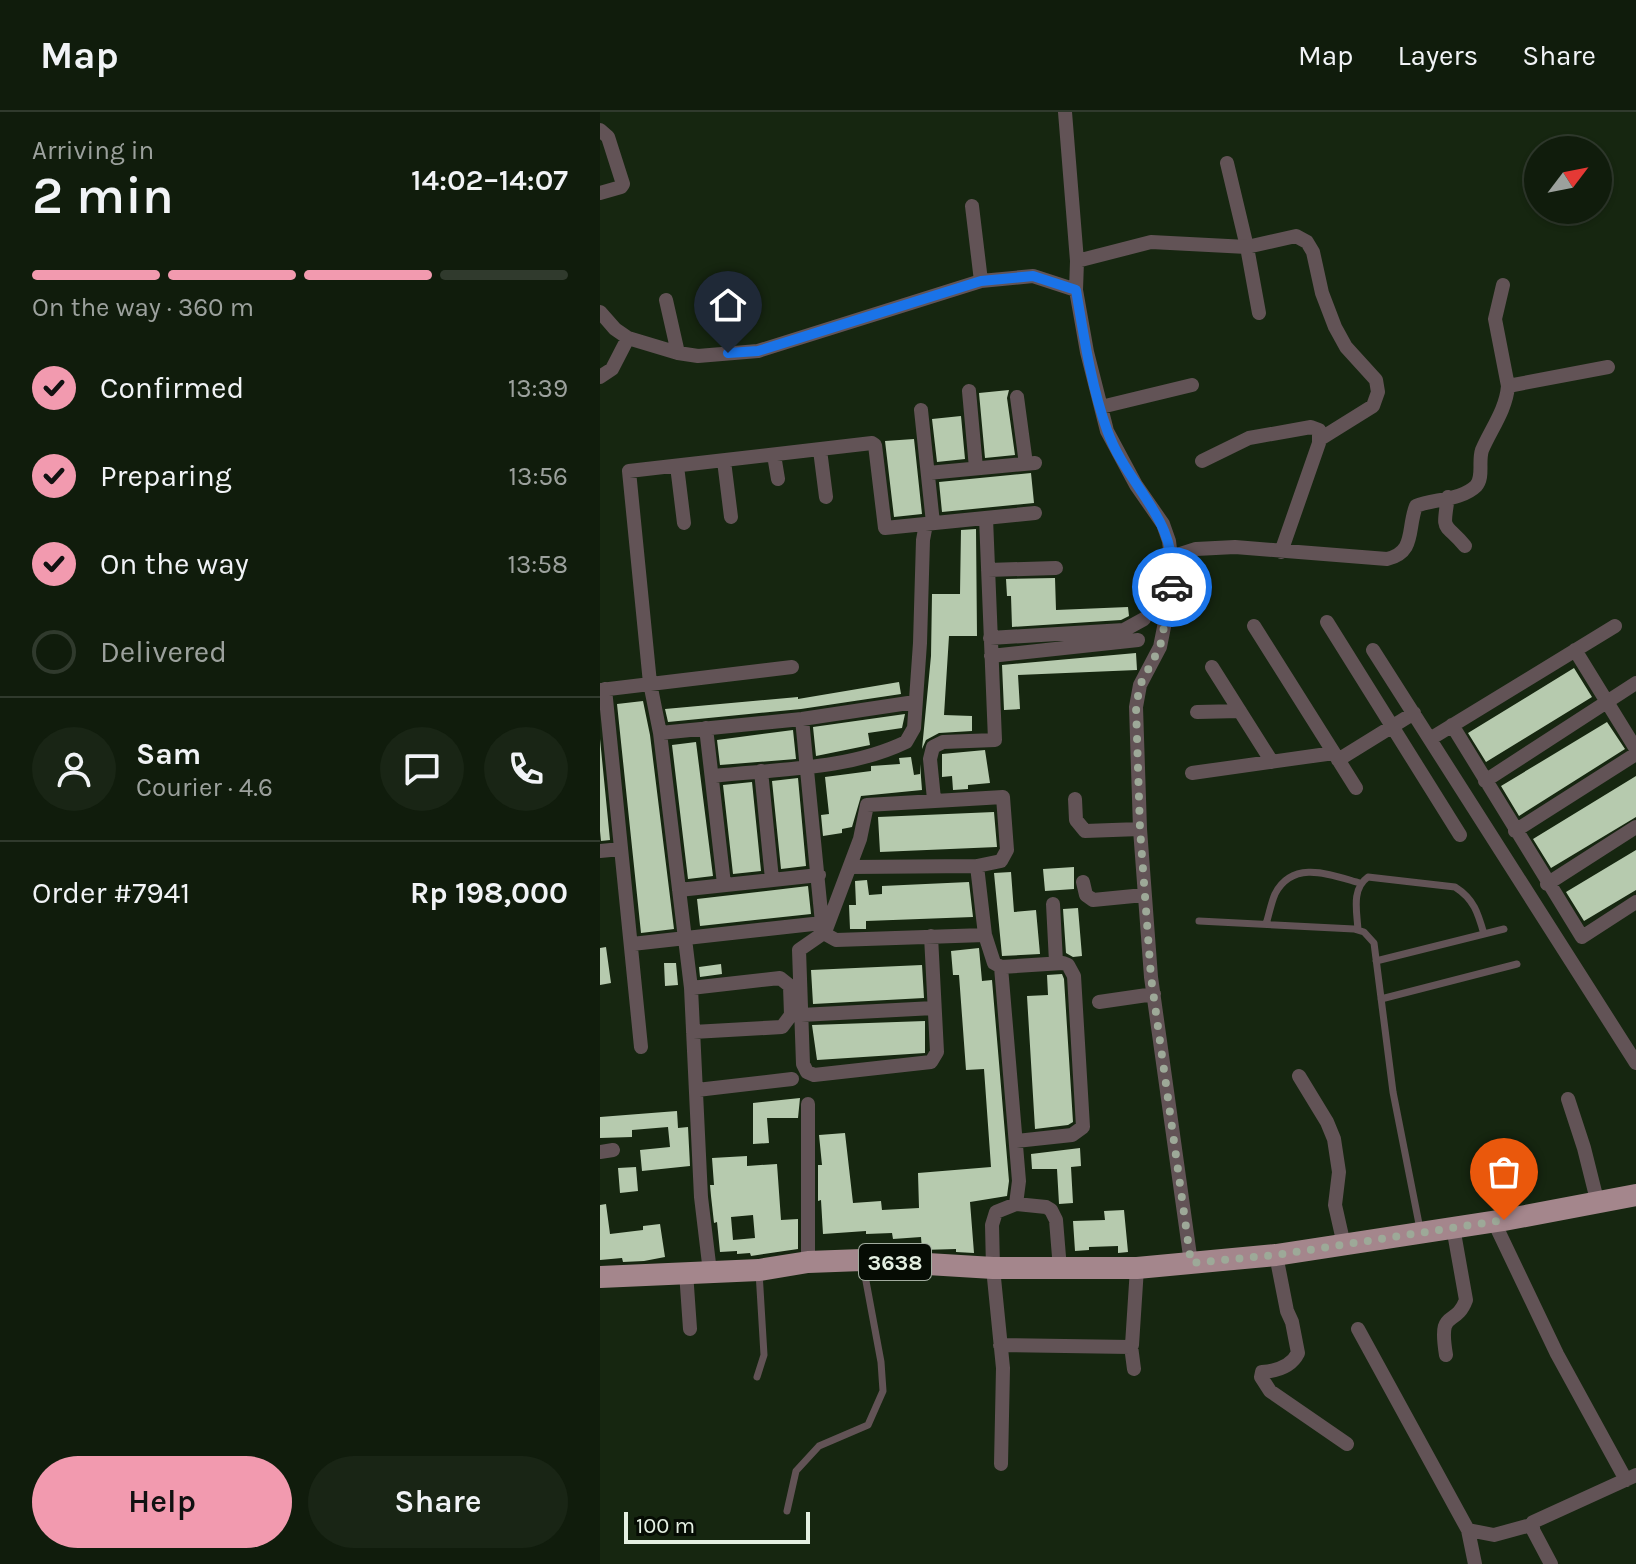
<!DOCTYPE html>
<meta charset="utf-8">
<style>
body{margin:0;font-family:Karla,sans-serif;background:#192515;color:#f1f3f6;height:100vh;display:flex;flex-direction:column;font-size:30px;white-space:nowrap}
*{box-sizing:border-box;margin:0}
p{font-size:26px;color:#9ca19d}
.icon{flex:none;width:44px;height:44px;fill:none;stroke:currentColor;stroke-width:2;stroke-linecap:round;stroke-linejoin:round}
.map{position:relative;flex:1;overflow:hidden}
.drawer{display:flex;flex-direction:column;background:#101c0c;width:600px}
.drawer>*{flex:none}
.needle{width:52px;rotate:58deg}
.tools{position:absolute;left:924px;top:24px;display:grid;gap:16px}
.tools a{display:grid;place-items:center;width:88px;height:88px;border-radius:50%;background:#101c0c;box-shadow:0 2px 6px #0004,0 0 0 2px #303a2d;font-size:40px}
.scale{position:absolute;left:24px;bottom:20px;width:186px;box-sizing:border-box;padding-left:8px;border:4px solid #e5f0e2;border-top:0;font-size:22px;line-height:28px;white-space:nowrap;color:#e5f0e2;-webkit-text-stroke:6px #060c04;paint-order:stroke}
.pin{position:absolute;display:grid;place-items:center;width:68px;height:68px;color:#fff;margin:-82px -34px;border-radius:50% 50% 50% 0;rotate:-45deg;box-shadow:0 0 8px #0007}
.pin .icon{rotate:45deg}
.courier{position:absolute;display:grid;place-items:center;width:80px;height:80px;margin:-40px;border:6px solid #1a73e8;border-radius:50%;background:#fff;color:#222;box-shadow:0 2px 10px #0007}
.summary em{font-style:normal;font-weight:600}
.summary div{display:flex;flex-direction:column-reverse}
.summary{display:flex;align-items:center;justify-content:space-between;height:136px;padding:0 32px}
h1{font-size:52px;font-weight:600;line-height:60px}
.bar{display:grid;grid-template-columns:repeat(4,1fr);gap:12px 8px;align-content:center;height:96px;padding:0 32px}
.bar i{height:10px;border-radius:6px;background:#303a2d}
.bar .active{background:#f29aaf}
.bar p{grid-column:span 4}
.line{display:flex;align-items:center;gap:20px;padding:0 32px;border-top:2px solid #303a2d}
.line div{flex:1}
.round{display:grid;place-items:center;flex:none;width:84px;height:84px;border-radius:42px;background:#192515}
ol{padding:0 32px;list-style:none}
li{display:flex;align-items:center;gap:24px;height:88px}
li p{margin-inline-start:auto}
li .icon{padding:8px;border-radius:50%;background:#f29aaf;color:#111;stroke-width:4}
li:last-child{color:#9ca19d}
li i{width:44px;height:44px;border:4px solid #303a2d;border-radius:50%}
.button{display:flex;gap:16px;margin-top:auto;padding:16px 32px}
.button a{flex:1;height:92px;border-radius:48px;background:#f29aaf;color:#111;font-size:32px;font-weight:600;line-height:92px;text-align:center}
.button a+a{background:#192515;color:#f1f3f6}
header{display:flex;align-items:center;gap:48px;box-sizing:border-box;height:112px;padding:0 40px;background:#101c0c;border-bottom:2px solid #303a2d}
header strong{font-size:38px}
nav{display:flex;gap:44px;margin-inline-start:auto;font-size:28px}
main{display:flex;flex:1;min-height:0}
.map>svg:first-child{display:block}
</style>
<header>
<strong>Map</strong>
<nav><a>Map</a><a>Layers</a><a>Share</a></nav>
</header>
<main>
<section class="drawer">
<div class="summary"><div><h1>2 min</h1><p>Arriving in</p></div><em>14:02–14:07</em></div>
<div class="bar"><i class="active"></i><i class="active"></i><i class="active"></i><i></i><p>On the way · 360 m</p></div>
<ol>
<li><svg class="icon" aria-label="check" viewBox="0 0 24 24"><path d="M5 12l5 5 9-10"/></svg>Confirmed<p>13:39</p></li>
<li><svg class="icon" aria-label="check" viewBox="0 0 24 24"><path d="M5 12l5 5 9-10"/></svg>Preparing<p>13:56</p></li>
<li><svg class="icon" aria-label="check" viewBox="0 0 24 24"><path d="M5 12l5 5 9-10"/></svg>On the way<p>13:58</p></li>
<li><i></i>Delivered</li>
</ol>
<div class="line" style="height:144px"><a class="round"><svg class="icon" aria-label="person" viewBox="0 0 24 24"><circle cx="12" cy="8" r="4"/><path d="M4 21q1-7 8-7t8 7"/></svg></a><div><b>Sam</b><p>Courier · 4.6</p></div><a class="round"><svg class="icon" aria-label="chat" viewBox="0 0 24 24"><path d="M4 5h16v11H9l-5 4z"/></svg></a><a class="round"><svg class="icon" aria-label="phone" viewBox="0 0 24 24"><path d="M5 4h4l2 5-3 2q2 4 5 5l2-3 5 2v4C11 20 4 13 5 4z"/></svg></a></div>
<div class="line" style="height:104px"><div>Order #7941</div><b>Rp 198,000</b></div>
<div class="button"><a>Help</a><a>Share</a></div>
</section>
<div class="map">
<svg width="1036" height="1452" viewBox="0 0 1036 1452">
<rect width="100%" height="100%" fill="#162610"/>
<path fill="#b6caae" fill-rule="evenodd" d="M138,205L143,224L120,229L115,210Z
M409,278L407,286L415,343L385,346L379,281Z
M361,304L365,347L337,350L332,307Z
M314,327L322,402L294,405L285,329Z
M431,361L434,391L342,400L339,370Z
M376,417L377,524H349L344,603L372,604V619L339,621L326,628L322,637L331,544L332,482H360L361,418Z
M455,466L456,498L528,495L529,504L521,508L412,515L411,484H407L406,467Z
M536,541L537,558L418,563L420,597L404,598L402,553Z
M974,556L992,585L886,650L868,621Z
M299,570L301,582L201,597L68,610L65,597L198,585V587Z
M43,589L50,623L74,817L41,821L17,592Z
M305,602L302,616L268,621L270,633L216,644L213,615Z
M1007,610L1025,637L919,704L901,674Z
M193,618L196,647L120,653L117,628Z
M0,627L10,728L1,729L0,719Z
M96,630L113,764L88,767L72,633Z
M385,638L390,671L368,673V677L353,678L352,664L342,665V642Z
M311,645L314,663L320,662V652L322,678L261,684L252,715L242,717V721L223,724L221,703L229,702L225,665L271,659V654L300,652L299,646Z
M1036,664V705L951,756L933,727Z
M198,666L206,754L181,757L172,669Z
M152,670L161,759L133,762L123,673Z
M394,700L397,735L280,740L278,705Z
M1036,738V778L984,809L966,780Z
M474,755V777L445,779L443,757Z
M411,760L414,800L436,798L440,842L402,844L394,761Z
M267,768L269,783L282,782V774L369,770L373,805L266,809V817H250L249,793H256L255,769Z
M208,774L211,802L100,814L97,787Z
M478,796L482,844L473,845L466,841L463,797Z
M6,835L11,871L0,873V836Z
M379,836L382,869L392,868L409,1069L407,1084L370,1090L374,1141L356,1140V1137L322,1138L321,1125L293,1127L292,1121L266,1122V1119L223,1122L221,1088L218,1089V1053H222L219,1023L245,1021L253,1091L281,1089L282,1098L319,1096L318,1061L391,1055L384,957L366,958L359,863H353L351,839Z
M64,851H76L78,873L65,874Z
M121,852L122,862L100,865L99,855Z
M322,853L324,886L213,892L211,858Z
M462,862L464,867L473,1010L468,1013L435,1017L427,884L448,883L447,863Z
M325,909V941L217,948L212,913Z
M200,986L198,1006H167L169,1031L153,1032V991Z
M77,999L78,1016L88,1015L90,1054L42,1059L40,1038L70,1035L68,1015L32,1018V1025L0,1026V1005Z
M480,1036L481,1054L471,1055L473,1091L459,1092L457,1057H432L431,1042Z
M147,1044V1054L177,1052L181,1108L198,1107V1137L151,1144L150,1141L137,1142V1139L120,1140L117,1110L114,1111L111,1084L110,1073H114L112,1046ZM153,1103L155,1126L133,1128L131,1105Z
M36,1055L38,1079L20,1081L18,1056Z
M6,1092L10,1122L43,1118V1114L60,1112L65,1145L44,1149L23,1150L22,1146L0,1148V1093Z
M524,1098L528,1140L518,1141V1134L489,1135V1138L475,1139L473,1109L505,1108L504,1099Z"/>
<g fill="none" stroke-linecap="round" stroke-linejoin="round">
<path stroke="#625356" stroke-width="7" d="M599,809L754,817L764,820L774,831L793,980L820,1117
M666,812C669,803 671,791 675,782C693,747 731,763 760,771
M758,818C757,800 751,777 768,765L855,775C874,787 878,801 884,822
M776,849L904,817
M781,887L917,852
M157,1265L164,1243L159,1160
M187,1399L196,1359L219,1334L268,1313L283,1279L281,1250L263,1153"/>
<path stroke="#625356" stroke-width="14" d="M465,0L477,149L476,178L487,240L507,319L536,373L563,412L569,429L571,445L573,470L560,535L540,573L536,595L540,717L551,865L591,1151
M0,18L8,25L23,72L21,75L0,81
M627,51L647,135L659,201
M372,94L381,169
M477,149L551,130L647,135L696,124L707,130L713,140L722,181L735,215L746,235L776,268L778,280L773,294L720,327
M66,188L78,241
M0,200L15,217L28,226L78,241L98,244L158,239L381,169L433,164L476,178
M0,265L12,257L28,226
M908,274L1008,255
M369,279L376,356
M417,285L426,352
M501,295L592,273
M321,298L333,411
M220,338L226,385
M174,343L178,367
M124,349L131,405
M602,349L649,326L711,315L719,318V331L681,440
M77,354L84,411
M328,361L435,351
M848,385C842,422 844,409 865,434
M571,445L596,437L635,435L787,447C816,440 807,417 816,394C833,387 862,388 876,374C884,365 878,350 882,338C891,317 906,298 908,274L895,207L903,173
M388,458L456,456
M727,510L860,723
M654,514L756,676
M390,526L524,518L544,507
M773,538L1036,951
M975,538L1036,637
M391,544L538,528
M612,555L672,650
M5,577L41,935
M0,578L192,555
M597,600L640,599
M202,607L222,811L227,823L236,828L385,823
M852,613L982,825L1036,790
M106,616L124,772
M60,621L202,607L315,590
M830,627L1015,514
M738,648L814,601
M161,659L172,767
M592,661L734,641
M113,664C177,657 248,658 306,630L314,616L320,531L323,428L326,412
M885,669L1036,571
M334,687L330,647L333,635L343,630L395,628L386,406
M475,687L476,708L485,719L540,717
M915,719L1036,642
M0,739L21,737
M377,754L385,823L394,851L401,855L463,851L468,853L474,864L483,1015L472,1023L416,1029
M251,755L377,754L401,749L407,738L403,685L267,693L260,727L225,820L199,838L203,952L207,960L214,963L331,950L337,940L331,824
M483,770L486,783L493,788L544,783
M947,772L1036,715
M79,778L219,763
M453,792L456,850
M32,832L222,811
M401,855L419,1069L416,1092
M91,876L180,866L190,874L191,903L182,915L93,920
M499,890L554,882
M201,903L334,896
M699,964L727,1010L734,1027L739,1060L735,1093L744,1133
M97,978L192,967
M968,987L984,1036L998,1092
M0,1040L13,1038
M894,1110L957,1242L1026,1368
M676,1143L687,1199L692,1210L698,1241C691,1255 677,1259 662,1260L661,1265L670,1279L747,1332
M208,1150V992
M86,1160L90,1217
M110,1160L101,1085L91,876L60,621L50,571L29,359L272,331L275,333L285,416L435,401
M758,1217L868,1418L875,1452
M400,1233L530,1235L532,1233L537,1156
M531,1234L534,1257
M846,1243C838,1194 855,1217 866,1188L853,1115
M401,1352L403,1256L393,1156L392,1113L396,1100L416,1092L446,1095L451,1098L456,1108L460,1157
M868,1418L894,1423L931,1413
M951,1452L933,1418V1410L1036,1363"/>
<path stroke="#a4868c" stroke-width="22" d="M0,1165L159,1158L208,1150L262,1148L393,1156H537L676,1143L904,1108L1036,1083"/>
</g>
<g fill="none" stroke-linecap="round" stroke-linejoin="round">
<path stroke="#9da998" stroke-width="8" stroke-dasharray="0 14.4" d="M572,475L560,535L540,573L536,595L540,717L551,865L591,1151L676,1143L904,1108"/>
<path stroke="#1a73e8" stroke-width="10" d="M128,241L158,239L381,169L433,164L476,178C484,225 491,273 507,318C528,377 579,405 572,475"/>
</g>
<g text-anchor="middle" stroke-width="8" stroke-linejoin="round" paint-order="stroke">
<rect fill="#060c04" stroke="#a2ac9f" stroke-width="2" x="259" y="1132" width="72" height="36" rx="6"/>
<g font-size="22" font-weight="bold" fill="#e5f0e2">
<text x="295" y="1158">3638</text>
</g>
</g>
</svg>
<div class="tools">
<a><svg class="needle" viewBox="-14 -14 28 28"><path d="M0-13l5 13h-10z" fill="#e53935"/><path d="M0 13l5-13h-10z" fill="#9ca19d"/></svg></a>
</div>
<div class="scale">100 m</div>
<div class="pin" style="left:904px;top:1108px;background:#ea580c"><svg class="icon" aria-label="bag" viewBox="0 0 24 24"><path d="M5 8h14l-1 12H6zM9 8a3 3 0 0 1 6 0"/></svg></div>
<div class="pin" style="left:128px;top:241px;background:#1f2937"><svg class="icon" aria-label="home" viewBox="0 0 24 24"><path d="M3 11l9-7 9 7M6 9v11h12V9"/></svg></div>
<div class="courier" style="left:572px;top:475px"><svg class="icon" aria-label="car" viewBox="0 0 24 24"><path d="M5 17H2v-5l4-1 3-4h7l3 4 3 1v5h-3M9 17h6M6 11h13"/><circle cx="7" cy="17" r="2"/><circle cx="17" cy="17" r="2"/></svg></div>
</div>
</main>
